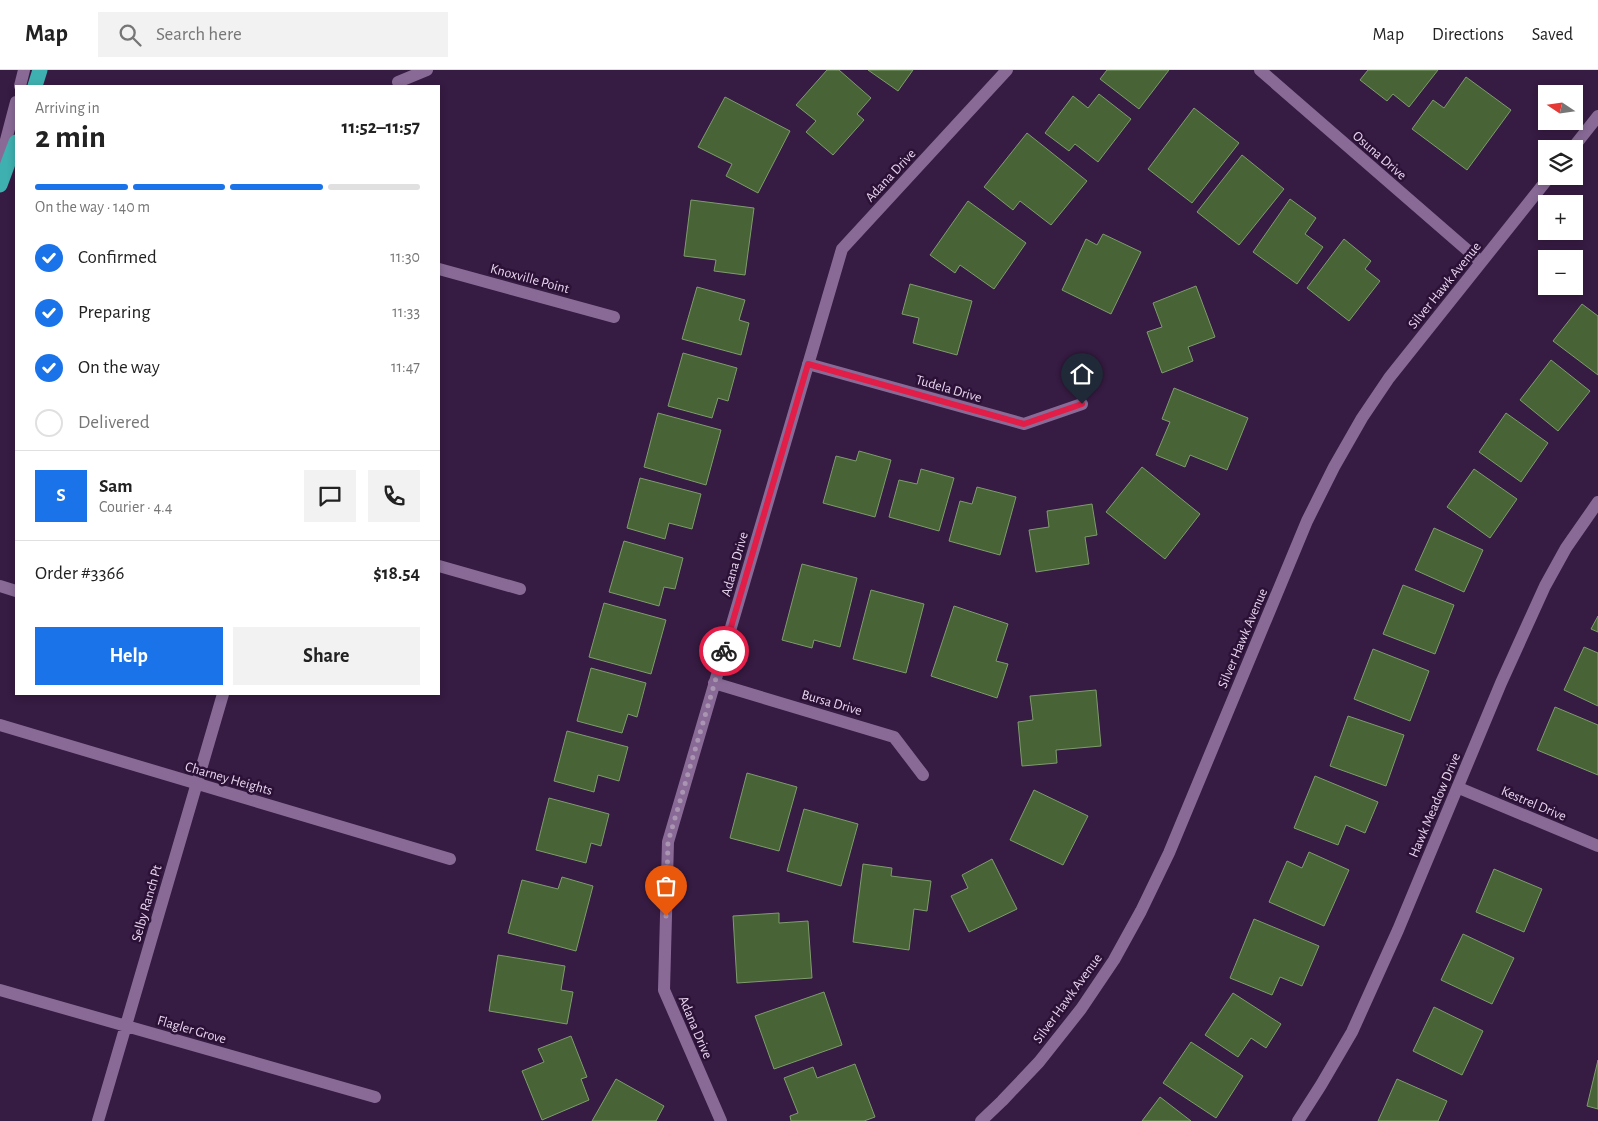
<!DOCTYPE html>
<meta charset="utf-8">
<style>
body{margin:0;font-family:"Alegreya Sans",sans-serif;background:#f2f2f2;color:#222;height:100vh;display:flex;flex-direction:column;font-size:19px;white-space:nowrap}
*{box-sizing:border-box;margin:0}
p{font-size:16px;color:#767676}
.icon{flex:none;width:28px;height:28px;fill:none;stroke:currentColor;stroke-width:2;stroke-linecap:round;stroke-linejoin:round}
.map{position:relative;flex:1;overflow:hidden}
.details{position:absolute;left:15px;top:15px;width:425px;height:610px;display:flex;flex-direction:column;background:#fff;border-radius:0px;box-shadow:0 2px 8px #0003}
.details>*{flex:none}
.needle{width:32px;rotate:283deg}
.fabs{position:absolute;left:1538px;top:15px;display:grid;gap:10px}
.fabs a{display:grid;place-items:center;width:45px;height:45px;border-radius:0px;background:#fff;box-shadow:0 2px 8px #0003;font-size:25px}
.pin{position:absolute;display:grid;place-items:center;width:42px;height:42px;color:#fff;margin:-51px -21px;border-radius:50% 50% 50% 0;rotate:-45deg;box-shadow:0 0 5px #0007}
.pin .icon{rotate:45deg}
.courier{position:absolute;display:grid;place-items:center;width:50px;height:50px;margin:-25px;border:4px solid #e11d48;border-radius:50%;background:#fff;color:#222;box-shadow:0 1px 6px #0007}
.head em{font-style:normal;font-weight:700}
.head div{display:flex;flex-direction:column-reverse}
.head{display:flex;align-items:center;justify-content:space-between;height:85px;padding:0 20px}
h1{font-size:32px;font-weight:700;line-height:38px}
.bar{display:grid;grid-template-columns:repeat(4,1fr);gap:8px 5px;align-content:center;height:60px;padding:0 20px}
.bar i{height:6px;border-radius:4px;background:#e0e0e0}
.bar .on{background:#1a73e8}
.bar p{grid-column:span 4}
.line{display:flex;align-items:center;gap:12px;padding:0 20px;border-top:1px solid #e0e0e0}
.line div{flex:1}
.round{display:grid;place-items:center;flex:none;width:52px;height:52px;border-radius:0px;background:#f2f2f2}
ol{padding:0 20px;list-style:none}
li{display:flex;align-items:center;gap:15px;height:55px}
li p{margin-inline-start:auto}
li .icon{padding:5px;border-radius:50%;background:#1a73e8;color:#fff;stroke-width:4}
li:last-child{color:#767676}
li i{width:28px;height:28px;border:2px solid #e0e0e0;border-radius:50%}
.cta{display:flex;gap:10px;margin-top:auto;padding:10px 20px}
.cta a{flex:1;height:58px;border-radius:0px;background:#1a73e8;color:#fff;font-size:20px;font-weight:700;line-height:58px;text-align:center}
.cta a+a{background:#f2f2f2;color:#222}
header{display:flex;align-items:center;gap:30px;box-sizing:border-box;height:70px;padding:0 25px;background:#fff;border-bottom:1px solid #e0e0e0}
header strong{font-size:24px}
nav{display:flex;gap:28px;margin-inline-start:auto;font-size:18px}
.search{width:350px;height:45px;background:#f2f2f2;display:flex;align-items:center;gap:12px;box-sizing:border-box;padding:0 18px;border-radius:0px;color:#767676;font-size:19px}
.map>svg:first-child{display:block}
</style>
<header>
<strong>Map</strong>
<div class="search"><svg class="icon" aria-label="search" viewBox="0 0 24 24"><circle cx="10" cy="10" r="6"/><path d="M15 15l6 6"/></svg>Search here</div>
<nav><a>Map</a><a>Directions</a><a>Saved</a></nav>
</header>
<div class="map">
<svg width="1598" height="1051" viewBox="0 0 1598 1051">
<rect width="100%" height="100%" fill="#361b42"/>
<path fill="#486437" stroke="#7e9c6c" d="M827,0H839L871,28L857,44L864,50L833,85L806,62L816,51L796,35Z
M868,0H913L898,21Z
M1107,0H1169L1139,39L1100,9Z
M1368,0H1438L1409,37L1393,24L1387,31L1360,10Z
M1466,7L1511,40L1467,100L1412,59L1433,30L1444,38Z
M1099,24L1131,49L1098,92L1075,74L1069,81L1045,63L1073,26L1088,38Z
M725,27L790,61L758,123L726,106L732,94L698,77Z
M1194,38L1239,73L1192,133L1148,99Z
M1027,63L1087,111L1051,155L1020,131L1013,140L984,117Z
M1242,85L1284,119L1239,175L1197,142Z
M1290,129L1316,148L1305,164L1323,177L1297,214L1253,182Z
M691,130L754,138L745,205L714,201L716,190L684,186Z
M968,131L1026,173L994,219L960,195L955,203L930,185Z
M1103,164L1141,182L1111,244L1062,220L1086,169L1097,175Z
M1344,169L1371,191L1365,199L1380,211L1349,251L1307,218Z
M910,214L972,231L957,285L913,273L919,248L902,244Z
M1196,216L1215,267L1188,277L1193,291L1162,303L1147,262L1162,257L1153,233Z
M697,217L745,230L739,250L749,253L741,285L682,269Z
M1582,234L1598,246V305L1553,271Z
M683,283L737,298L728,331L718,328L712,348L668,336Z
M1551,290L1590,321L1558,361L1520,330Z
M1174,318L1248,348L1227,400L1190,385L1185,397L1156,385L1170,352L1162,349Z
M658,343L721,360L706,415L644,397Z
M1506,343L1548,373L1521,412L1479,382Z
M859,381L891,390L875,447L823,433L836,386L856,391Z
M1142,397L1200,444L1165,489L1106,442Z
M921,399L954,408L939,461L889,447L899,410L917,414Z
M1474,399L1517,429L1490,468L1447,437Z
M640,408L701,424L692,459L669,453L665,469L627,458Z
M977,417L1016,427L1000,485L949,471L960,431L972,434Z
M1092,434L1097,465L1085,467L1089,494L1036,502L1029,460L1049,457L1047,441Z
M1434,458L1483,480L1464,522L1415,500Z
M624,471L683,488L675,519L664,517L659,536L609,522Z
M802,494L857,508L840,577L814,570L812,578L782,570Z
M1403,515L1454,535L1435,584L1383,564Z
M871,520L924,534L906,603L853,589Z
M604,533L666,550L651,604L589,587Z
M954,536L1008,554L996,591L1008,594L997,628L931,606Z
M1598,546V562L1591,559Z
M1584,577L1598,583V636L1564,620Z
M1373,579L1429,601L1410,651L1354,629Z
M591,598L646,613L637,647L628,644L622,663L577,651Z
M1096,620L1101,676L1056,680L1057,693L1022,696L1018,652L1033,650L1030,626Z
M1555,637L1598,655V705L1537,680Z
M1348,646L1404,665L1386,716L1330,696Z
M567,661L628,677L619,711L598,705L594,722L554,711Z
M747,703L797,717L779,781L730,768Z
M1315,706L1378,732L1365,763L1346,755L1338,775L1294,758Z
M1034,720L1088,746L1063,795L1010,770Z
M549,728L609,744L601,776L591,773L586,793L536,780Z
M804,739L858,754L841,816L787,801Z
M1309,782L1349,800L1324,856L1269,832L1287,791L1302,798Z
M992,789L1017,839L969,862L951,826L968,818L962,805Z
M863,794L892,798L891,806L931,811L927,841L914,839L909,880L853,872Z
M1494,799L1542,819L1524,862L1476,842Z
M562,807L593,816L576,881L508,863L522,810L558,819Z
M779,843V853L808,851L812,908L737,913L733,846Z
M1254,849L1319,876L1302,916L1280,907L1272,925L1230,908Z
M1463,864L1514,888L1492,934L1441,910Z
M498,885L565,896L561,920L573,922L567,954L489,941Z
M824,922L842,975L774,999L755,946Z
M1233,923L1281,954L1266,978L1251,968L1238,987L1205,965Z
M1434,937L1483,961L1462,1005L1413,981Z
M571,966L587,1007L581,1009L589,1030L542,1050L522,1001L544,992L538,979Z
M1191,972L1243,1006L1216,1048L1163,1013Z
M1598,990V1039L1587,1036Z
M855,994L875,1047L864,1051H791L790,1046L798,1043L784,1008L813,997L817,1008Z
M616,1009L664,1036L656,1051H592Z
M1397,1009L1447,1031L1438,1051H1378Z
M1160,1027L1191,1051H1142Z"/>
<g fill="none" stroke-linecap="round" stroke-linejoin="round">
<path stroke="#896a97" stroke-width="12" d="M1260,0L1481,192
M398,12L427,0
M1572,79L1598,46
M439,199L614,247
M808,294L1024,354L1082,334
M439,496L520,519
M0,516L16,521
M714,613L894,667L923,705
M0,655L450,789
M1459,718L1598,776
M0,920L375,1027
M98,1051L223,624
M721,1051L664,920L668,772L842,179L1007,0
M981,1051L1002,1031L1039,992L1081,939L1114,890L1141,841L1169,783L1307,451L1334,397L1362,348L1389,308L1550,106
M1298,1051L1321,1015L1352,962L1398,860L1501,613L1545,516L1566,478L1598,432"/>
<path stroke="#896a97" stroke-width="12" d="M20,16L24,0
M0,93L16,32"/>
<path stroke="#3eb0af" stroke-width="15" d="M35,16L40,0
M0,115L16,72"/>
</g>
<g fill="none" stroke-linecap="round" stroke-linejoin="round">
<path stroke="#a995b2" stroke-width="5" stroke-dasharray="0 9" d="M666,846L668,772L724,581"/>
<path stroke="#e11d48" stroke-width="6" d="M724,581L808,294L1024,354L1082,334"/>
</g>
<g text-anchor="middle" stroke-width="5" stroke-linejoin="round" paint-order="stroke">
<g font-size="14" fill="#e7d6ef" stroke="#2c1137">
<text transform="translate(1380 85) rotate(41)" y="5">Osuna Drive</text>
<text transform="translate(890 105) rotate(-47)" y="5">Adana Drive</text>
<text transform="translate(530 208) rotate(15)" y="5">Knoxville Point</text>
<text transform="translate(1444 215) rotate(-51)" y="5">Silver Hawk Avenue</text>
<text transform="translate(949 318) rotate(16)" y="5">Tudela Drive</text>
<text transform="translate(734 494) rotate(-74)" y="5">Adana Drive</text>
<text transform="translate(1242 568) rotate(-67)" y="5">Silver Hawk Avenue</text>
<text transform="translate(832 632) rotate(16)" y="5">Bursa Drive</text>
<text transform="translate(229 708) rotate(16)" y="5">Charney Heights</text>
<text transform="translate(1534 733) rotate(23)" y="5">Kestrel Drive</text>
<text transform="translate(1434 735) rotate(-67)" y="5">Hawk Meadow Drive</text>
<text transform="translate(146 833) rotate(-74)" y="5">Selby Ranch Pt</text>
<text transform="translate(1067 928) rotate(-54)" y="5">Silver Hawk Avenue</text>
<text transform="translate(696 957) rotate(67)" y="5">Adana Drive</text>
<text transform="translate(192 959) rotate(16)" y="5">Flagler Grove</text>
</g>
</g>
</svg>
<div class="fabs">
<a><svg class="needle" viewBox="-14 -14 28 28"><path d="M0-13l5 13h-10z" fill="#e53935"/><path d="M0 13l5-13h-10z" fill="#767676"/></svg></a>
<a><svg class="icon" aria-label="layers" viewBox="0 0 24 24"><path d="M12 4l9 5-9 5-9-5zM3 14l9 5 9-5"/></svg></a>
<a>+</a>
<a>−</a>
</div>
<div class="pin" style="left:666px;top:846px;background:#ea580c"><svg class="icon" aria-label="bag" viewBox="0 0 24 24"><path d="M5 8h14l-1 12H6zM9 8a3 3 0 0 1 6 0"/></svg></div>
<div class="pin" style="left:1082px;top:334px;background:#1f2937"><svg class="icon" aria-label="home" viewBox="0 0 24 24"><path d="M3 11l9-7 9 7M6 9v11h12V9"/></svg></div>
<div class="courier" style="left:724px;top:581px"><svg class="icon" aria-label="bike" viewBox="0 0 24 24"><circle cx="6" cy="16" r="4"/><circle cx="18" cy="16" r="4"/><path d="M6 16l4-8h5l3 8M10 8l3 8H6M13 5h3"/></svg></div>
<section class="details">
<div class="head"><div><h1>2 min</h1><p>Arriving in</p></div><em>11:52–11:57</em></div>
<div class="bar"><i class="on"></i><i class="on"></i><i class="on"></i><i></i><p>On the way · 140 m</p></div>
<ol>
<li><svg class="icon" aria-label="check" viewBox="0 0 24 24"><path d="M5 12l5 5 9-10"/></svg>Confirmed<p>11:30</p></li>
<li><svg class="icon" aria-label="check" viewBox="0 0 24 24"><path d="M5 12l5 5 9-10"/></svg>Preparing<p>11:33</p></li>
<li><svg class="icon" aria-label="check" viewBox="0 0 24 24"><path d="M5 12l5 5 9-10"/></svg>On the way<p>11:47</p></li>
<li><i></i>Delivered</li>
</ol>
<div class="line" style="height:90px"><b class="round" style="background:#1a73e8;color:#fff">S</b><div><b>Sam</b><p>Courier · 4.4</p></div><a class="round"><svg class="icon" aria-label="chat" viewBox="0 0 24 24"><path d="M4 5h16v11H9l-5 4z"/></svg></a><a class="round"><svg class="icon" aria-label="phone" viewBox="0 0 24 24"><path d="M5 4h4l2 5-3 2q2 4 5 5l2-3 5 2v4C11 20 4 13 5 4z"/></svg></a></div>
<div class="line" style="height:65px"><div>Order #3366</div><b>$18.54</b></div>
<div class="cta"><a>Help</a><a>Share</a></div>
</section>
</div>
